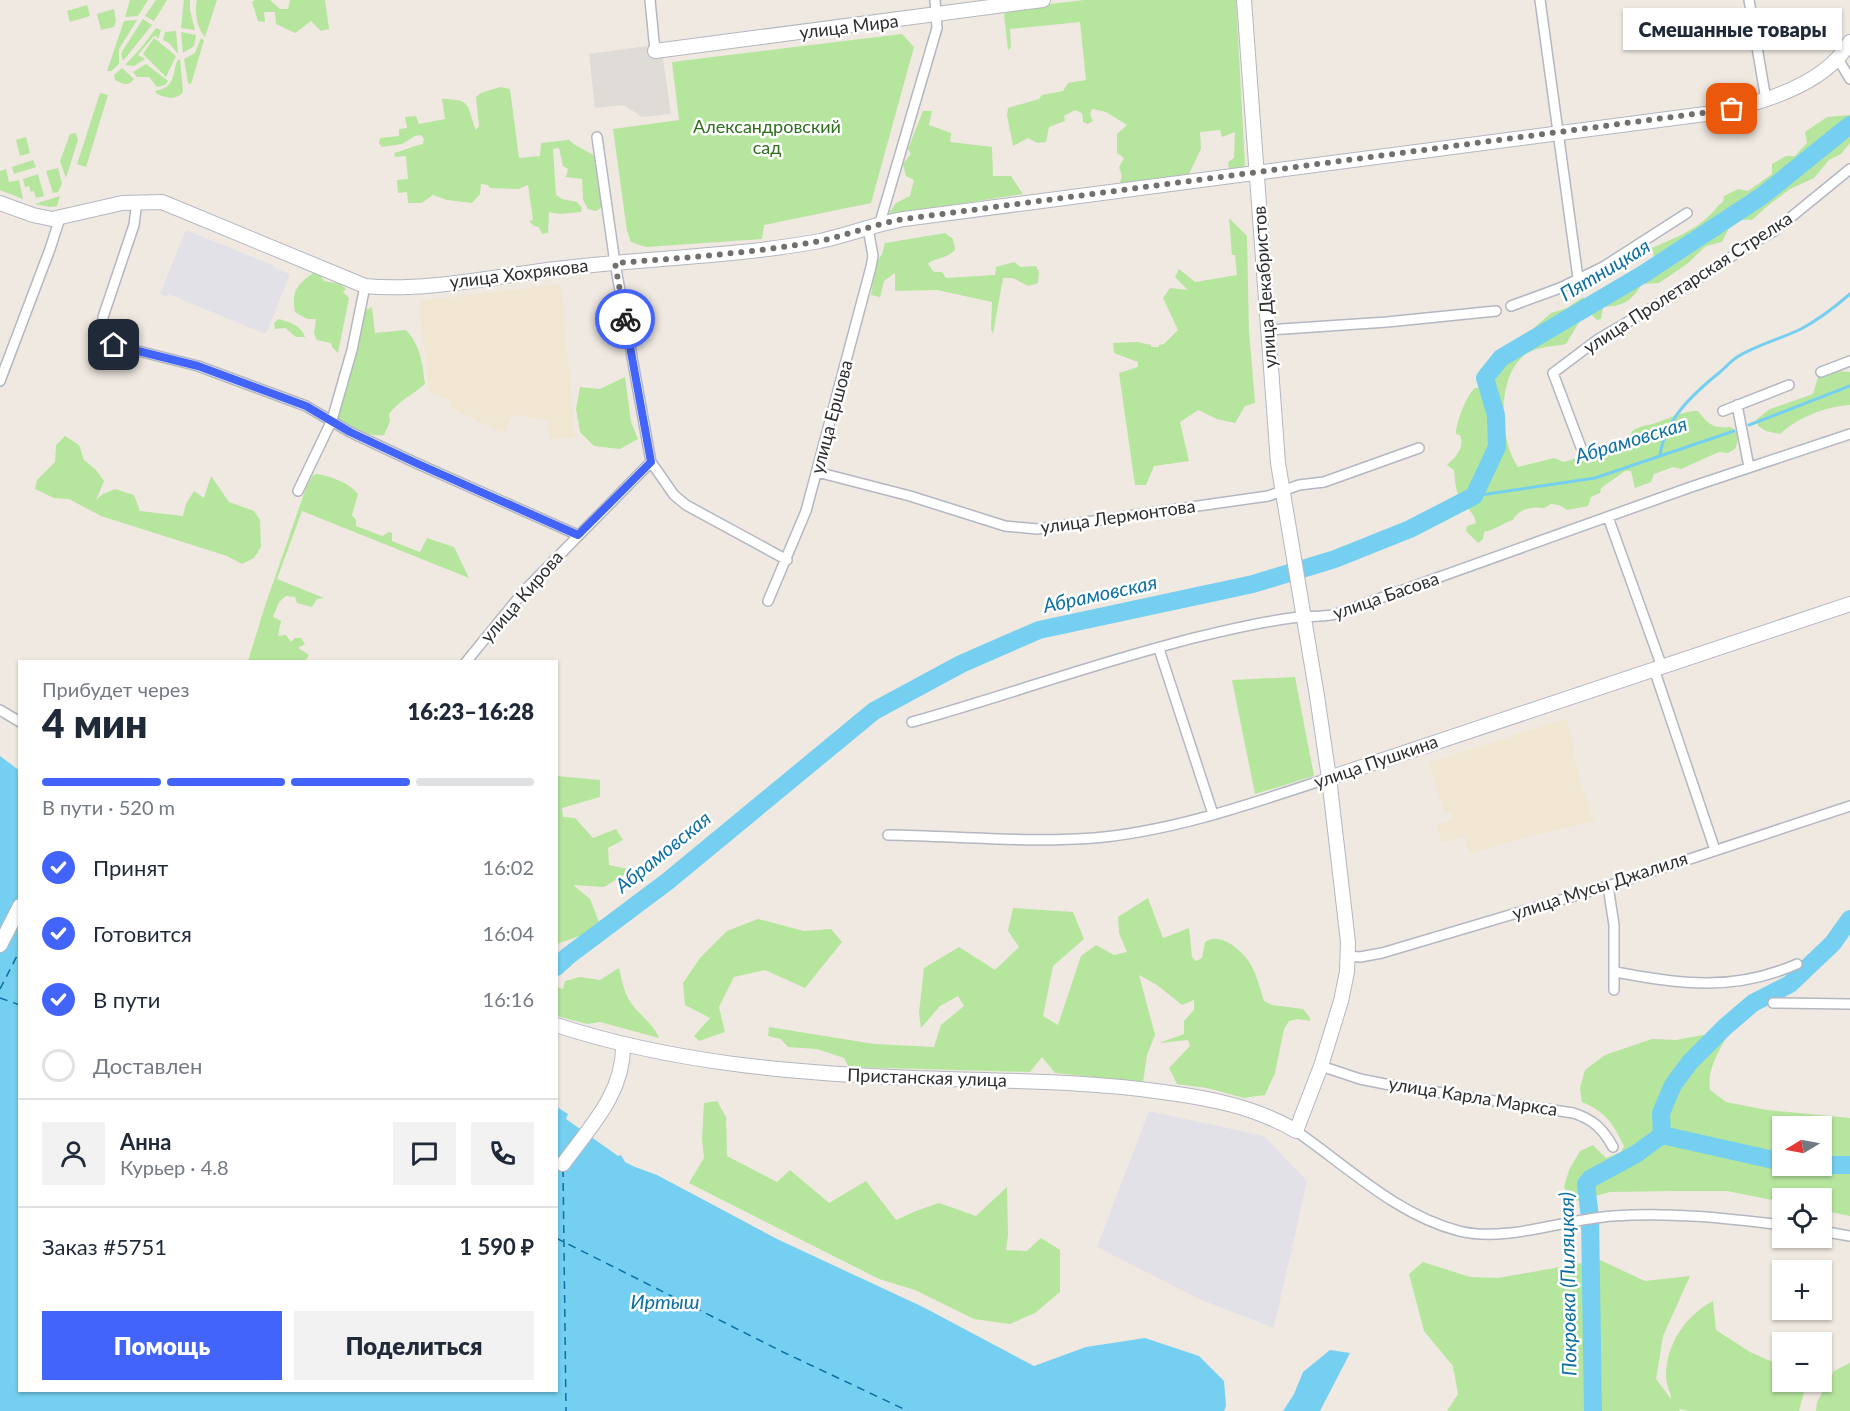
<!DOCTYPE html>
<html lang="ru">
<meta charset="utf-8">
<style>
body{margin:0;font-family:Lato,sans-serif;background:#f2f2f3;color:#1f2937;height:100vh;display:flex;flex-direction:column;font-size:22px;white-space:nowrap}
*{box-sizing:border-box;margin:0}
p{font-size:20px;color:#747a83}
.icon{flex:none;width:33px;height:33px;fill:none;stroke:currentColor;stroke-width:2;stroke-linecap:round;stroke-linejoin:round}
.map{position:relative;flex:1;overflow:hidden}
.details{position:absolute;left:18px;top:660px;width:540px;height:732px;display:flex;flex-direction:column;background:#fff;border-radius:0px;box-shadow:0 2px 4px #0004}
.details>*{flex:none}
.needle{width:39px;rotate:260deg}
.fabs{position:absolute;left:1772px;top:1116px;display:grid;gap:12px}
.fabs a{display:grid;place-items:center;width:60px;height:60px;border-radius:0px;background:#fff;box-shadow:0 2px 4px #0004;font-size:30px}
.pin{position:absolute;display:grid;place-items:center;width:51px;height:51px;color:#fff;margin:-26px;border-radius:12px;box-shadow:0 3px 9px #0006}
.courier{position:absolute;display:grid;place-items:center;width:60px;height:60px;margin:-30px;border:4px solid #4264fb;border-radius:50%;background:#fff;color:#222;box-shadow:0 2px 8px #0007}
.bubble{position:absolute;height:42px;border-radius:0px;background:#fff;box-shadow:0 2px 4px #0004;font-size:20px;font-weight:800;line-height:42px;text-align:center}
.headline em{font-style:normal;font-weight:800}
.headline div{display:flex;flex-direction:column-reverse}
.headline{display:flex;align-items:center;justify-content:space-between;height:102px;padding:0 24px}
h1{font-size:39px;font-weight:800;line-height:45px}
.bar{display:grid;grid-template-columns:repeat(4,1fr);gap:9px 6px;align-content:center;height:72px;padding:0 24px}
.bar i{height:8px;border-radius:4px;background:#e0e1e3}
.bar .active{background:#4264fb}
.bar p{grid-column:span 4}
.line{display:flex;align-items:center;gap:15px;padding:0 24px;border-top:2px solid #e0e1e3}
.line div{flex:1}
.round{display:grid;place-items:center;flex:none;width:63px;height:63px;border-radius:0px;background:#f2f2f3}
ol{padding:0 24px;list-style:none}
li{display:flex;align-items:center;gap:18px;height:66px}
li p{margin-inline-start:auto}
li .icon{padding:6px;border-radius:50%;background:#4264fb;color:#fff;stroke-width:4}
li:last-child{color:#747a83}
li i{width:33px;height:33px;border:3px solid #e0e1e3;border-radius:50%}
.action{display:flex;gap:12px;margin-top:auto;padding:12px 24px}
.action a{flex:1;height:69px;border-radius:0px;background:#4264fb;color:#fff;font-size:24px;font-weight:800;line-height:69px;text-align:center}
.action a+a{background:#f2f2f3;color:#1f2937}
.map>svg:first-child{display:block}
</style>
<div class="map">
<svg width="1850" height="1411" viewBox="0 0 1850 1411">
<rect width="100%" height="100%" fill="#efe9e1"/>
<path fill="#e3e1e8" d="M186,230L275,266L274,268L290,274L266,334L168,294L167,297L160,294Z
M1149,1111L1264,1136L1307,1181L1274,1328L1204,1301L1097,1247Z"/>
<path fill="#f0e6d1" d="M561,284L575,437L550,439L547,420L513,415L504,433L449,407L451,401L429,392L419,301Z
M1567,718L1578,774L1594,821L1530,836L1470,854L1465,836L1442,843L1436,825L1452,820L1450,811L1444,812L1429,763Z"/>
<path fill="#b6e59e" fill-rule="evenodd" d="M130,0H148L138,16L125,17Z
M156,0H167L154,21L145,16Z
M184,0H190V11L195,30L181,28Z
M197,0H217L205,37C197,28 194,12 197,0Z
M255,0H270L280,9H288L290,0H325L329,29L321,31L311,21L295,33L276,24L275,12H264L265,22L258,21L252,2Z
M1084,0H1236L1245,165L1241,169L1229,171L1228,162L1234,158L1235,132L1222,137L1220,130L1200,132L1201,149L1189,174L1184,177L1119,185L1122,176L1119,167L1124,158L1117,153V134L1127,125L1106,112L1092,109L1090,114L1093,121L1088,124L1083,122L1082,113L1075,110L1064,116L1065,121L1049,127L1046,142L1037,143L1028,138L1013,146L1007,115L1008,108L1039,99L1042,95L1063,91L1068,83L1086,80L1080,22L1010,29L1011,47L1008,50L1004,15L1007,9Z
M87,5L90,16L70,22L67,11Z
M114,9L116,21L114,27L101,30L97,14Z
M143,19L152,25L123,61L121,54L123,50Z
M137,20L119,49V64L111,71H107L124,21Z
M156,28L161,30L158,39L156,36L153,37L138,55L145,59L134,66L125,65L141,48Z
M176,31L178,54L169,43L163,40L165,32Z
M181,32L196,35L194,46L183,53Z
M902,34L914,47L871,203L764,225L762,239L646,247L631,242L627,231L613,129L679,120L672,62Z
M154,38L176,56L166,77L143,54Z
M201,38L204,40L191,84L188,83L184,59L195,53Z
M180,59L183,92C175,101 168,98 157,94L155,91C175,87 172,77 177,61Z
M146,64L168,81L165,85L157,87L149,77H137L133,72Z
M122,68L134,79C128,87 123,84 115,80L114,75Z
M500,87L510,89L519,158L540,156L541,143L569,140C576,147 587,150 596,157L604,206L596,211L588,209L583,200L582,179L566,177L568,169L563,166L559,148L553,149L556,195L562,199L577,202L582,208L581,212L560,214L549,212L548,233L542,234L539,227L534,226L529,221L533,220L528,185L518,189L490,188L488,185L481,184L480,194L472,203L447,200L433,195L422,203H408L407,192L398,193L397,180L408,179L406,156L395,157L394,153C404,151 412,146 423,144L424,139L421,135L415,136L402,144L382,147L379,143L380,138L399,136V129L407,128L405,117L416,116L419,124L445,119L442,99C474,99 466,107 476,130L479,126L476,97L481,93Z
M100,93L108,95L86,167L77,164Z
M923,111H932L929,125L951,133L950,142L992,147L993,176H1011L1023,194L888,215L896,203L910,196L914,180L906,176L903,164L911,154L908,149Z
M1850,115V143L1841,154L1829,160L1814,178L1790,189L1765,208L1752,220C1732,218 1730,226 1722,242L1706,246L1687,264L1659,283L1642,284C1631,302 1623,306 1603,307L1601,319L1597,320L1591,314H1584L1566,344C1552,347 1539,346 1526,354C1496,375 1499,440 1518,467L1554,458L1564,462L1576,458L1586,449L1623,440L1630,436L1633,430C1641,426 1648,425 1656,423C1670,418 1683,411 1698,411C1709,425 1712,428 1731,427C1739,434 1739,439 1735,449L1728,453L1719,452L1681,469L1673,467L1654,474L1651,482L1635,488L1631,471H1625L1601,488L1600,493L1591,497L1588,506L1567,510L1559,505L1551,504L1544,508C1534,506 1518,509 1513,520C1503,523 1495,530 1484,532L1483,539L1478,543L1466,531L1467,526L1476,523C1475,512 1462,505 1458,494C1455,487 1455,477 1454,470L1447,465C1456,457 1465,448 1460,435L1456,434C1456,422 1466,396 1475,388C1483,388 1490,381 1495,374L1489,370L1491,366L1551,313L1567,308L1583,297L1589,308L1594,311L1593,297C1601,291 1607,294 1613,283L1619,282L1655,260L1652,248C1672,239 1694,231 1710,215C1715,210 1717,206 1723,202L1724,196L1738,189L1748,191L1772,174V164L1786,156H1795L1807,143L1805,132L1827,117Z
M76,133L78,140L66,178L60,161L70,134Z
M26,137L30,153L20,156L16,140Z
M33,160L36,167L14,174L12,167Z
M58,168L62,184L58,192L53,193L46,171Z
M6,169L9,182L19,180L23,199L0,190V171Z
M38,174L44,196L36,198L34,191L31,192L29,186L25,187L23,179Z
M60,196L57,206L50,207L35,204Z
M1229,218L1247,236L1249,331L1255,403L1245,406L1235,423L1217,419L1198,410L1180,422L1189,461L1154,466L1146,485H1135L1119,373L1138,367V362L1114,353L1113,343L1137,342L1151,345V347H1159V345L1164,344L1178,330L1163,298L1170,288L1188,290L1175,277L1179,269L1195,282L1237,275L1235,255H1232Z
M945,233L953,239L955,250C943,261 937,256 928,264L934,272H942L946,278L995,275L996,267L1014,262L1021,267L1036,266L1039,272L1038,283L1028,286L1013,278H1003L993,334L991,329L992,302L937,290L895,291V273L884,281L880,297L871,295L876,263L882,254L885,243Z
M313,273L321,276L324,281L341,284L346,289L343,292L349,298L338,353L332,347L331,343L317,340L314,334L316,319H307L295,312C291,291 297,285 313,273Z
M372,307L375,333L406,330C421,347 422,361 425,384C413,395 398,401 389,414L390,422L384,435C368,437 350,428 338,418L348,384L363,316L366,310Z
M279,319C289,322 302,326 305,337H296L285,328L275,329L274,323Z
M1836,371L1850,372V405C1826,406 1797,418 1780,434L1766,431L1758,426L1757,419L1770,409L1813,394L1818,377Z
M625,377L631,422L638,439L620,449L594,446L580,432L576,409L580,387L600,389Z
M65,436L79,445L84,460L96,470L104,481L96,500L103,494L115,489L134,495L140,511L183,516L186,504L194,491L204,498L211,476L229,502L254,511L260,520L261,547L254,558L242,564L227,556L101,516L69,499L54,498L35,489L37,480L55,462L56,445Z
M317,474C330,476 350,483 358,494L352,515L356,520V526L382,536L389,532L392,533V541L420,552L427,538L454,547L469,578L302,511L277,579L324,598L317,599L312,607L297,603L295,597L286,596L279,602L273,617L281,621L278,636L286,635L291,642L295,638H301L305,644L298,648L309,655L305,661H248L265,606L306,488L313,475Z
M1295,677L1314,776L1255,794L1232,680Z
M556,776L600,780V797L562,808L563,817L575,818L593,838L616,829L623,840L608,848L609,865L632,870L604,887L573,885L590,899L599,922L582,935L557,944Z
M1148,898L1163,938L1189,928L1192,957L1196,961L1202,958L1205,942C1220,931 1243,951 1251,965C1257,976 1260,989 1264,1001L1272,1005L1303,1009L1310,1018V1021L1298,1019L1289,1021L1284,1029L1275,1073L1265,1095L1244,1098L1207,1088L1177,1084L1169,1068L1190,1046L1188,1040L1159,1043L1184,1034V1021L1194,1010V1000L1182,1005L1157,985L1139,975L1155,1035L1147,1055L1143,1082L1055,1073L1042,1057L1030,1072L849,1067L844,1058L817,1049L788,1047L781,1039L768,1036L769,1027L874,1044L934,1047L941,1025L964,1006L958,996L940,1006L921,1028L919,1013L924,968L959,947L995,970L1019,947L1008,931L1013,908L1073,912L1084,939L1053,966L1043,1016L1058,1025L1081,956L1096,945L1114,955L1127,952L1119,933L1118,917Z
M758,919L804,931L831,929L842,942L805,988L765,970L734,977L719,1007L725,1032L699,1041L694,1036L710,1018L685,1005L683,983L700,958L727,931Z
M619,968C622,982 625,997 635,1008C644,1019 654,1025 659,1038L600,1022L587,1024L557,1016V987L563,989L565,981L580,977L600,980Z
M1737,1017C1727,1040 1706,1064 1710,1090L1726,1102L1767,1110L1850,1118V1216L1821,1210V1198H1782V1202L1727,1191H1673L1610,1192L1572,1202L1564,1187L1569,1170L1580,1151L1593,1145L1606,1158L1621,1152L1624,1146C1612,1122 1607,1113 1582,1102L1580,1088L1585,1070L1605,1055L1652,1039L1676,1040L1708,1034ZM1782,1126H1821V1166H1782Z
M717,1101L726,1117L727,1156L777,1182L790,1170L829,1203L866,1181L896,1220L916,1211L939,1203L976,1216L1007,1187L1008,1235L1006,1250L1027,1251L1041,1238L1060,1250V1292L1035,1313L1010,1324L974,1319L915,1290L879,1279L689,1183L704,1158L702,1139L704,1103Z
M1600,1260L1645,1281L1690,1276L1663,1336L1656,1379L1671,1399C1671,1393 1666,1384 1666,1377C1666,1344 1685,1316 1713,1301L1716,1330L1750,1352L1782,1366V1382H1802L1804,1392L1799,1411H1688L1680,1409L1679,1411H1447L1458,1394L1453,1366L1424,1331L1409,1274L1423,1262L1470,1277L1498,1278Z
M1850,1363V1411H1816L1817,1402L1834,1371Z"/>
<path fill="#dfdcd8" d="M661,44L671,114L642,117L624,105L595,108L589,54Z"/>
<path fill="#75cff0" d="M0,756L20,771V1390H556L557,1107L568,1114L566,1119L618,1156L621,1155L625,1162L635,1167L657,1175L777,1239L923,1307L1034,1366L1086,1347L1145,1338L1199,1356L1224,1381L1226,1406L1224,1411H0Z
M1330,1350L1350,1353L1320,1411H1283L1294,1394L1303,1372Z"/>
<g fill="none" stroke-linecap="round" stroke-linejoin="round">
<path stroke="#75cff0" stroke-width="3" d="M1749,425L1850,386
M1660,456C1664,420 1693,394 1720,372C1726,367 1731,361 1737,357C1757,345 1780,339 1801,329C1818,320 1835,307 1850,294
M1474,496L1595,478L1734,431"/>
<path stroke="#75cff0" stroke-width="18" d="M556,967L568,956L668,881L874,711L961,664L1039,630L1253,584L1335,559L1410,529L1474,496L1497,447L1496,415L1485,378L1501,358L1645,273L1762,196L1850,125
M1662,1135L1782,1162
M1821,1165H1850
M1593,1411L1590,1218L1586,1184L1590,1179L1636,1154L1662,1135L1661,1113L1673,1085L1690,1062L1725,1027L1753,1003L1790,984L1833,943L1850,919"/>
<path stroke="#0d6fa3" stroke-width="1.5" stroke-dasharray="8 6" stroke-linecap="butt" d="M0,989L20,950
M0,998L20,1005
M563,1169L566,1411
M556,1238L783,1352L908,1411"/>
<g stroke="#b4b7c1" stroke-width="12">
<path id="street" d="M650,0L655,51
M1540,0L1578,278
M1749,0L1766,100
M1838,59L1850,79
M597,137L615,263L651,462L674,495L686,505L787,560
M137,201L134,225L103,317L104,331L114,345L198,366L306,406L350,432L416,463L578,535
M881,224V219L937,28L935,0
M1511,306L1560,288L1603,267L1687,213
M1268,330L1387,322L1496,311
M1821,372L1850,361
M0,381L50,249L60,218
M1737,405L1749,467
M1723,411L1789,385
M1582,450L1553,373L1597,340L1667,299L1749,245L1774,231L1850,169
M817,472L910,496L1005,526L1037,529L1268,496L1299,485L1324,482L1419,448
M298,491L332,420L352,350L365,286
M1608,517L1662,667
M768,601L806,511L871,267L873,256L868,228
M1159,649L1213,814
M466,662L524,591L651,462
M1654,669L1715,850
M0,710L20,722
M912,722C1009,695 1103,660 1202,636C1231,629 1261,622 1291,618C1307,615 1321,618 1336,614L1691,487L1850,434
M888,835C956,836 1026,843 1094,838C1174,831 1253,803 1329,778
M1608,886L1614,925V990
M1348,956L1360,957L1382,953L1608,886L1850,806
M1615,972C1682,984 1733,992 1797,964
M1773,1003L1850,1004
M1321,1066L1360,1079L1390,1085L1573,1113C1593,1119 1603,1129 1613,1147
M1296,1131C1348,1167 1397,1215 1459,1231C1506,1243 1565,1219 1613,1216C1670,1212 1726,1218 1782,1225
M1821,1231L1850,1236"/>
</g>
<g stroke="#b4b7c1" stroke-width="16">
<path id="secondary" d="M655,51L1043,0
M0,203L33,215L52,219L122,203L162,202L365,286C425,292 496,276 556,269C644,258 733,257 820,241C848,235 875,224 904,219L1713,113C1759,104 1825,85 1850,42
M1329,778L1850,604
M0,945L20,906
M556,1025C673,1063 792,1073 914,1078C997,1081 1080,1080 1163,1092C1209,1098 1256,1107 1296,1131L1321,1066L1341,1001L1347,972L1348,942L1329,778L1317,696L1278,463L1244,0
M563,1164C590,1127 624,1093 623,1045"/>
</g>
<use href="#street" stroke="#fff" stroke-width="9"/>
<use href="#secondary" stroke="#fff" stroke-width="14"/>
</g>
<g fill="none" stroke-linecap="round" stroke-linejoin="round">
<path stroke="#726f6d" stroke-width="6" stroke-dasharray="0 10.8" d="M625,319L615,263C683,258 753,253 820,241C848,235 875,224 904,219L1732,109"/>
<path stroke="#4264fb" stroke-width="8" d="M114,345L198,366L306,406L350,432L416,463L578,535L651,462L625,319"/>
</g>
<g text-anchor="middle" stroke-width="5" stroke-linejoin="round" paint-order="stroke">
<g font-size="18" fill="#2e2e2e" stroke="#fff">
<text transform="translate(849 27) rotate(-7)" y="6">улица Мира</text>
<text transform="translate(519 274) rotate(-7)" y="6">улица Хохрякова</text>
<text transform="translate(1688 283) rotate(-33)" y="6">улица Пролетарская Стрелка</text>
<text transform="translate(1265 287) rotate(-94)" y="6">улица Декабристов</text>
<text transform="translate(832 417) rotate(-75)" y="6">улица Ершова</text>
<text transform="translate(1118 517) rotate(-8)" y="6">улица Лермонтова</text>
<text transform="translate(1386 596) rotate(-19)" y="6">улица Басова</text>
<text transform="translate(522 597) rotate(-49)" y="6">улица Кирова</text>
<text transform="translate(1376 762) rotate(-19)" y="6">улица Пушкина</text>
<text transform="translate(1600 886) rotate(-18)" y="6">улица Мусы Джалиля</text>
<text transform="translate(927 1078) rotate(2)" y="6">Пристанская улица</text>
<text transform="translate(1473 1097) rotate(9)" y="6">улица Карла Маркса</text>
</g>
<g font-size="18" fill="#2c6e1b" stroke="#fff">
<text x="767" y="133">Александровский<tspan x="767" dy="21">сад</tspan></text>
</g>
<g font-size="20" font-style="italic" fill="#0d6fa3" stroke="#fff">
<text transform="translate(1605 270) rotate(-31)" y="7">Пятницкая</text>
<text transform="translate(1631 440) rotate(-17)" y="7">Абрамовская</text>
<text transform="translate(1100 594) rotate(-12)" y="7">Абрамовская</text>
<text transform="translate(663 852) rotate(-39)" y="7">Абрамовская</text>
<text transform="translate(1568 1284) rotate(-91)" y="7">Покровка (Пиляцкая)</text>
<text x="665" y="1309">Иртыш</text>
</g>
</g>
</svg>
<div class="fabs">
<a><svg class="needle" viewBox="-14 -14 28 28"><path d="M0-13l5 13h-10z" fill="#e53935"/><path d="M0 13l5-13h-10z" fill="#747a83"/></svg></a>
<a><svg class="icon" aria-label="locate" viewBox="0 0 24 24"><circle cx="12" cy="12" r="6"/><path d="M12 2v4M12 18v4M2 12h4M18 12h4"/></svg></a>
<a>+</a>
<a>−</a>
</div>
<div class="pin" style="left:1732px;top:109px;background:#ea580c"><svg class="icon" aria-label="bag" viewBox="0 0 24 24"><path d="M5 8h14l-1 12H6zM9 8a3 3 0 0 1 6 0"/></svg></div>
<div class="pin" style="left:114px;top:345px;background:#1f2937"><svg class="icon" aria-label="home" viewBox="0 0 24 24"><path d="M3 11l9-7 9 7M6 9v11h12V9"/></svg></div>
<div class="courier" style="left:625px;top:319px"><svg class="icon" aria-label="bike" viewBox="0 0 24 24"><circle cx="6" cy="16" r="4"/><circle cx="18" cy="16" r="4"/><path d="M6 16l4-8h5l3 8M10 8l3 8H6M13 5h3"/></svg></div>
<div class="bubble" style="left:1623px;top:8px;width:219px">Смешанные товары</div>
<section class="details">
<div class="headline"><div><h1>4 мин</h1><p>Прибудет через</p></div><em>16:23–16:28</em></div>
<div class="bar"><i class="active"></i><i class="active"></i><i class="active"></i><i></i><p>В пути · 520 m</p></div>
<ol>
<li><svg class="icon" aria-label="check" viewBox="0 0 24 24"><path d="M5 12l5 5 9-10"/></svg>Принят<p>16:02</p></li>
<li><svg class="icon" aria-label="check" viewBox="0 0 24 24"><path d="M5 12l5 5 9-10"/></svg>Готовится<p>16:04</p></li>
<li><svg class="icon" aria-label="check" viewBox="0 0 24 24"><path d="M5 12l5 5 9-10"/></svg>В пути<p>16:16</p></li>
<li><i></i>Доставлен</li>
</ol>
<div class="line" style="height:108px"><a class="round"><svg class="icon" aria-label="person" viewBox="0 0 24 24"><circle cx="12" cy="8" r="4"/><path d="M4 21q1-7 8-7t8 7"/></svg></a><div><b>Анна</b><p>Курьер · 4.8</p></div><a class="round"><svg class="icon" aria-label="chat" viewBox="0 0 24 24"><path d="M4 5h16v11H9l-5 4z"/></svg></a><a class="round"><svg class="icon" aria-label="phone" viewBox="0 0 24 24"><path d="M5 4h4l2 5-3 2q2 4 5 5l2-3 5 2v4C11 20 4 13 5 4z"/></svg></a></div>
<div class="line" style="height:78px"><div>Заказ #5751</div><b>1 590 ₽</b></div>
<div class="action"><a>Помощь</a><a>Поделиться</a></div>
</section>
</div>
